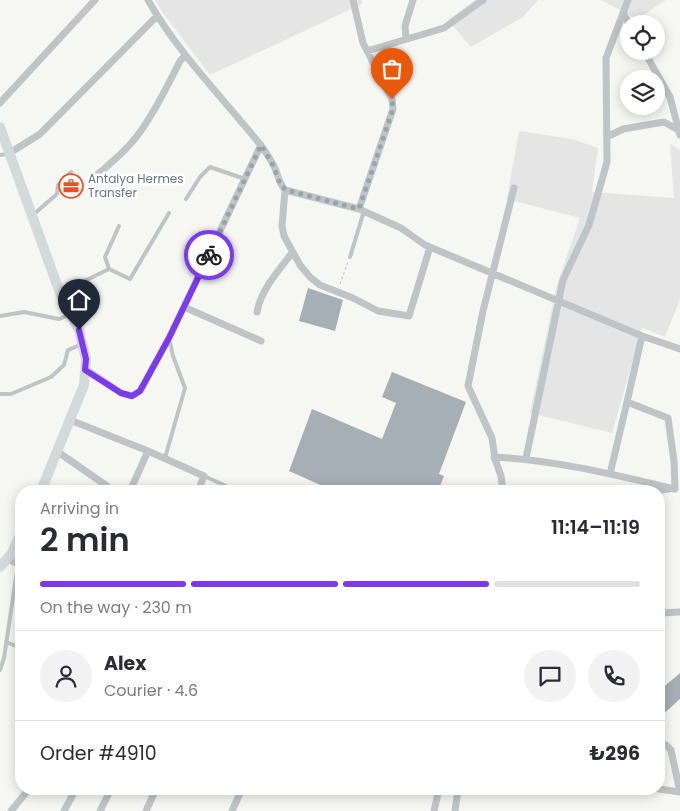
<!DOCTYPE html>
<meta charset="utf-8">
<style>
body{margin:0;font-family:Poppins,sans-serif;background:#f2f2f3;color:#2b2b33;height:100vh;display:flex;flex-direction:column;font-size:19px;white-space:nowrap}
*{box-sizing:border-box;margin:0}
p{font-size:16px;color:#7c7c81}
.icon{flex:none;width:28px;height:28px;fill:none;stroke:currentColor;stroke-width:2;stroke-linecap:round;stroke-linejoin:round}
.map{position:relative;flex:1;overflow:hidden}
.details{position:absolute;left:15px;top:485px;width:650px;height:310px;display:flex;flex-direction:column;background:#fff;border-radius:20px;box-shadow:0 2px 12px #0003}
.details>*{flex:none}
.fabs{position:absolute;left:620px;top:15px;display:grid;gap:10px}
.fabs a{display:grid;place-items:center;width:45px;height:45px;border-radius:50%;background:#fff;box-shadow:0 2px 12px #0003;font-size:25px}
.pin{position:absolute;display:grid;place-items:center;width:42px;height:42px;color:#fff;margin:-51px -21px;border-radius:50% 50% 50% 0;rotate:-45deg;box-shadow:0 0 5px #0007}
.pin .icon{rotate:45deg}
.courier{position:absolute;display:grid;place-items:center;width:50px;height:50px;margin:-25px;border:4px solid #7c3aed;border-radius:50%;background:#fff;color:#222;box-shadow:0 1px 6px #0007}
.overview em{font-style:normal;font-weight:600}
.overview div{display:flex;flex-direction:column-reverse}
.overview{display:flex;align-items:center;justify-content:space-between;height:85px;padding:0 25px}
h1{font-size:32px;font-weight:600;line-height:38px}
.bar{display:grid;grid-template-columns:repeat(4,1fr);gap:8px 5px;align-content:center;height:60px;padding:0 25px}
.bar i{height:6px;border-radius:4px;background:#e1e1e2}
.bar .on{background:#7c3aed}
.bar p{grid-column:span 4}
.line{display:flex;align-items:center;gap:12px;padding:0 25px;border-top:1px solid #e1e1e2}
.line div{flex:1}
.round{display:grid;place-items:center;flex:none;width:52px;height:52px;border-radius:26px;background:#f2f2f3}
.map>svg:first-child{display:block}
</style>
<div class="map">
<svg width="680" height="811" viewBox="0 0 680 811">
<rect width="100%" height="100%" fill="#f6f6f3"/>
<path fill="#e4e5e4" d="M155,0H362V4L210,75L163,13Z
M475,0H538L523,17L471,47L448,20Z
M601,0H666L637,19Z
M519,131L572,139L598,148L592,192L674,198L670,144L680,150V299L665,337L642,328L612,433L530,413L556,288L580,218L507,199Z"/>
<path fill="#a6afb5" d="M308,288L343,300L335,331L299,321Z
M392,372L466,402L439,474L444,476L438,491H334L289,471L312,409L382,439L396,403L382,397Z
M680,673V699L659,718V691Z"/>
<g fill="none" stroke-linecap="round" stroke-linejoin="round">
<path stroke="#b8bbbe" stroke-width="1" stroke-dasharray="2.5 2.5" stroke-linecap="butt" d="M340,284L348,262"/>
<path stroke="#c0c4c7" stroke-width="4" d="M0,155L8,154
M186,199L200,177L210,167L245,179
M33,215L57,194L58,185L71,172
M350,257L364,211
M109,269L105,257L119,226
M60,293L109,269L130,279L169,213
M0,316L24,312L59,319L69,315
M0,394H11L51,377L64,365L68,350L80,345
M165,458L185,388L173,356L169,338
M204,476L237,491
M6,642L21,648
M0,670L4,658L18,564"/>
<path stroke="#c0c4c7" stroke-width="7" d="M148,0C178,53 221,96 259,143C265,150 270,159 274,166C278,175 279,183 285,190L359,209L401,228L425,245L642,336L680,349
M353,0L363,43L392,99L393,109L359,209
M623,13L629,24
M406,39L405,26L413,0
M367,51L444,28L483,0
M644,51L670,97L680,135
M0,103L95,0
M607,137L623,129L664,122L680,131
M8,154L40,134L157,16
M96,176C112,162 128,149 140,132C156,110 168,85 180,61L185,56
M285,190L282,226L284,236L300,265L310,277L320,285L353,298L378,311L409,316L430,247
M184,307L261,341
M257,312C261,290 278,271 292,253
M85,369L121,393L132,396L140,391L169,338L261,145
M70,420L148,451L204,476L198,491
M58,452L107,486
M494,457C556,460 616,475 675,489L674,461L668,418L627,402L642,336
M526,458L563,280L589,225L607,162L606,58L628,0
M610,474L627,402
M130,491L148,451
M503,491L501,476L495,459L492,438L468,386L483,311L514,188
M654,491L669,489
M7,558L21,566
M659,613L680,612
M659,743L666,745L671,750L680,792
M659,789L680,792
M11,811L29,789
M64,811L76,789
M100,811L111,789
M146,811L156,789
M232,811L242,789
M434,811L439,789
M455,811L458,789"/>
<path stroke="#d4d9dc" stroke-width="10" d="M0,127L60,293L79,330L86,359L84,385L41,491
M0,567L12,553L21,533"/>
</g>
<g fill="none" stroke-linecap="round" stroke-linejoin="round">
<path stroke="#98a3ab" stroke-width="5" stroke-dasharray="0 9" d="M209,255L261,145L273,165L280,184L286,190L359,209L393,109L392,99"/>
<path stroke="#7c3aed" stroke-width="6" d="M79,330L86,359L85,370L121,393L132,396L140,391L169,338L209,255"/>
</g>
<defs>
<g id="office-ring" transform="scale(1.25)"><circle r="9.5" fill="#fff" stroke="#e15429" stroke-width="1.5"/><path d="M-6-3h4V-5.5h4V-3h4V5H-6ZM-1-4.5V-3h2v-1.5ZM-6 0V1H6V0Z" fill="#e15429"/></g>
</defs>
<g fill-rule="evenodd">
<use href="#office-ring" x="71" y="186"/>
</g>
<g text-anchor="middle" stroke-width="5" stroke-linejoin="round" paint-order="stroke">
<g font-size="12" fill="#667684" stroke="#fff" text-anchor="start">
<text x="88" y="183">Antalya Hermes<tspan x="88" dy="14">Transfer</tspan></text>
</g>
</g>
</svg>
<div class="fabs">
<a><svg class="icon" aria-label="locate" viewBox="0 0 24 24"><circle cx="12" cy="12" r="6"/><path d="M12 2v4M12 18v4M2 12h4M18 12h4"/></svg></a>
<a><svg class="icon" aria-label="layers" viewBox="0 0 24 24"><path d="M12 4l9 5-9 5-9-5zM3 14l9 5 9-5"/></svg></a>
</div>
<div class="pin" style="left:392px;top:99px;background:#ea580c"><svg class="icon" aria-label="bag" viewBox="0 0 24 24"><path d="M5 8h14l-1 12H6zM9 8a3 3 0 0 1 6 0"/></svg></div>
<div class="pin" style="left:79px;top:330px;background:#1f2937"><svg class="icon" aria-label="home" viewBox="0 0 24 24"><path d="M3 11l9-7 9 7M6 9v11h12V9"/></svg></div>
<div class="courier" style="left:209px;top:255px"><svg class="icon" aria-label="bike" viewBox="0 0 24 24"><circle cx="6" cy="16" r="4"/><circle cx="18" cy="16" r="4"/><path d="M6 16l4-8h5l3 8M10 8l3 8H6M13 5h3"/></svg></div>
<section class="details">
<div class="overview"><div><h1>2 min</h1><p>Arriving in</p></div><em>11:14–11:19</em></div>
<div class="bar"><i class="on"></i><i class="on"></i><i class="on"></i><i></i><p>On the way · 230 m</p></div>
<div class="line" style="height:90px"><a class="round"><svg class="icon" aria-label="person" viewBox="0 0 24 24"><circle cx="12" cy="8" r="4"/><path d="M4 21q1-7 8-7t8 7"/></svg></a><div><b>Alex</b><p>Courier · 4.6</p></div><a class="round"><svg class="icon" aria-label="chat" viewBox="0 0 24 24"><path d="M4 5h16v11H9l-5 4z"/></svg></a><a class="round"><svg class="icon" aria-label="phone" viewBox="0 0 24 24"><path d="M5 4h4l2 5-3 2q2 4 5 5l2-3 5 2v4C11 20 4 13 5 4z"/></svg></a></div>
<div class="line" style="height:65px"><div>Order #4910</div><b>₺296</b></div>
</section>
</div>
